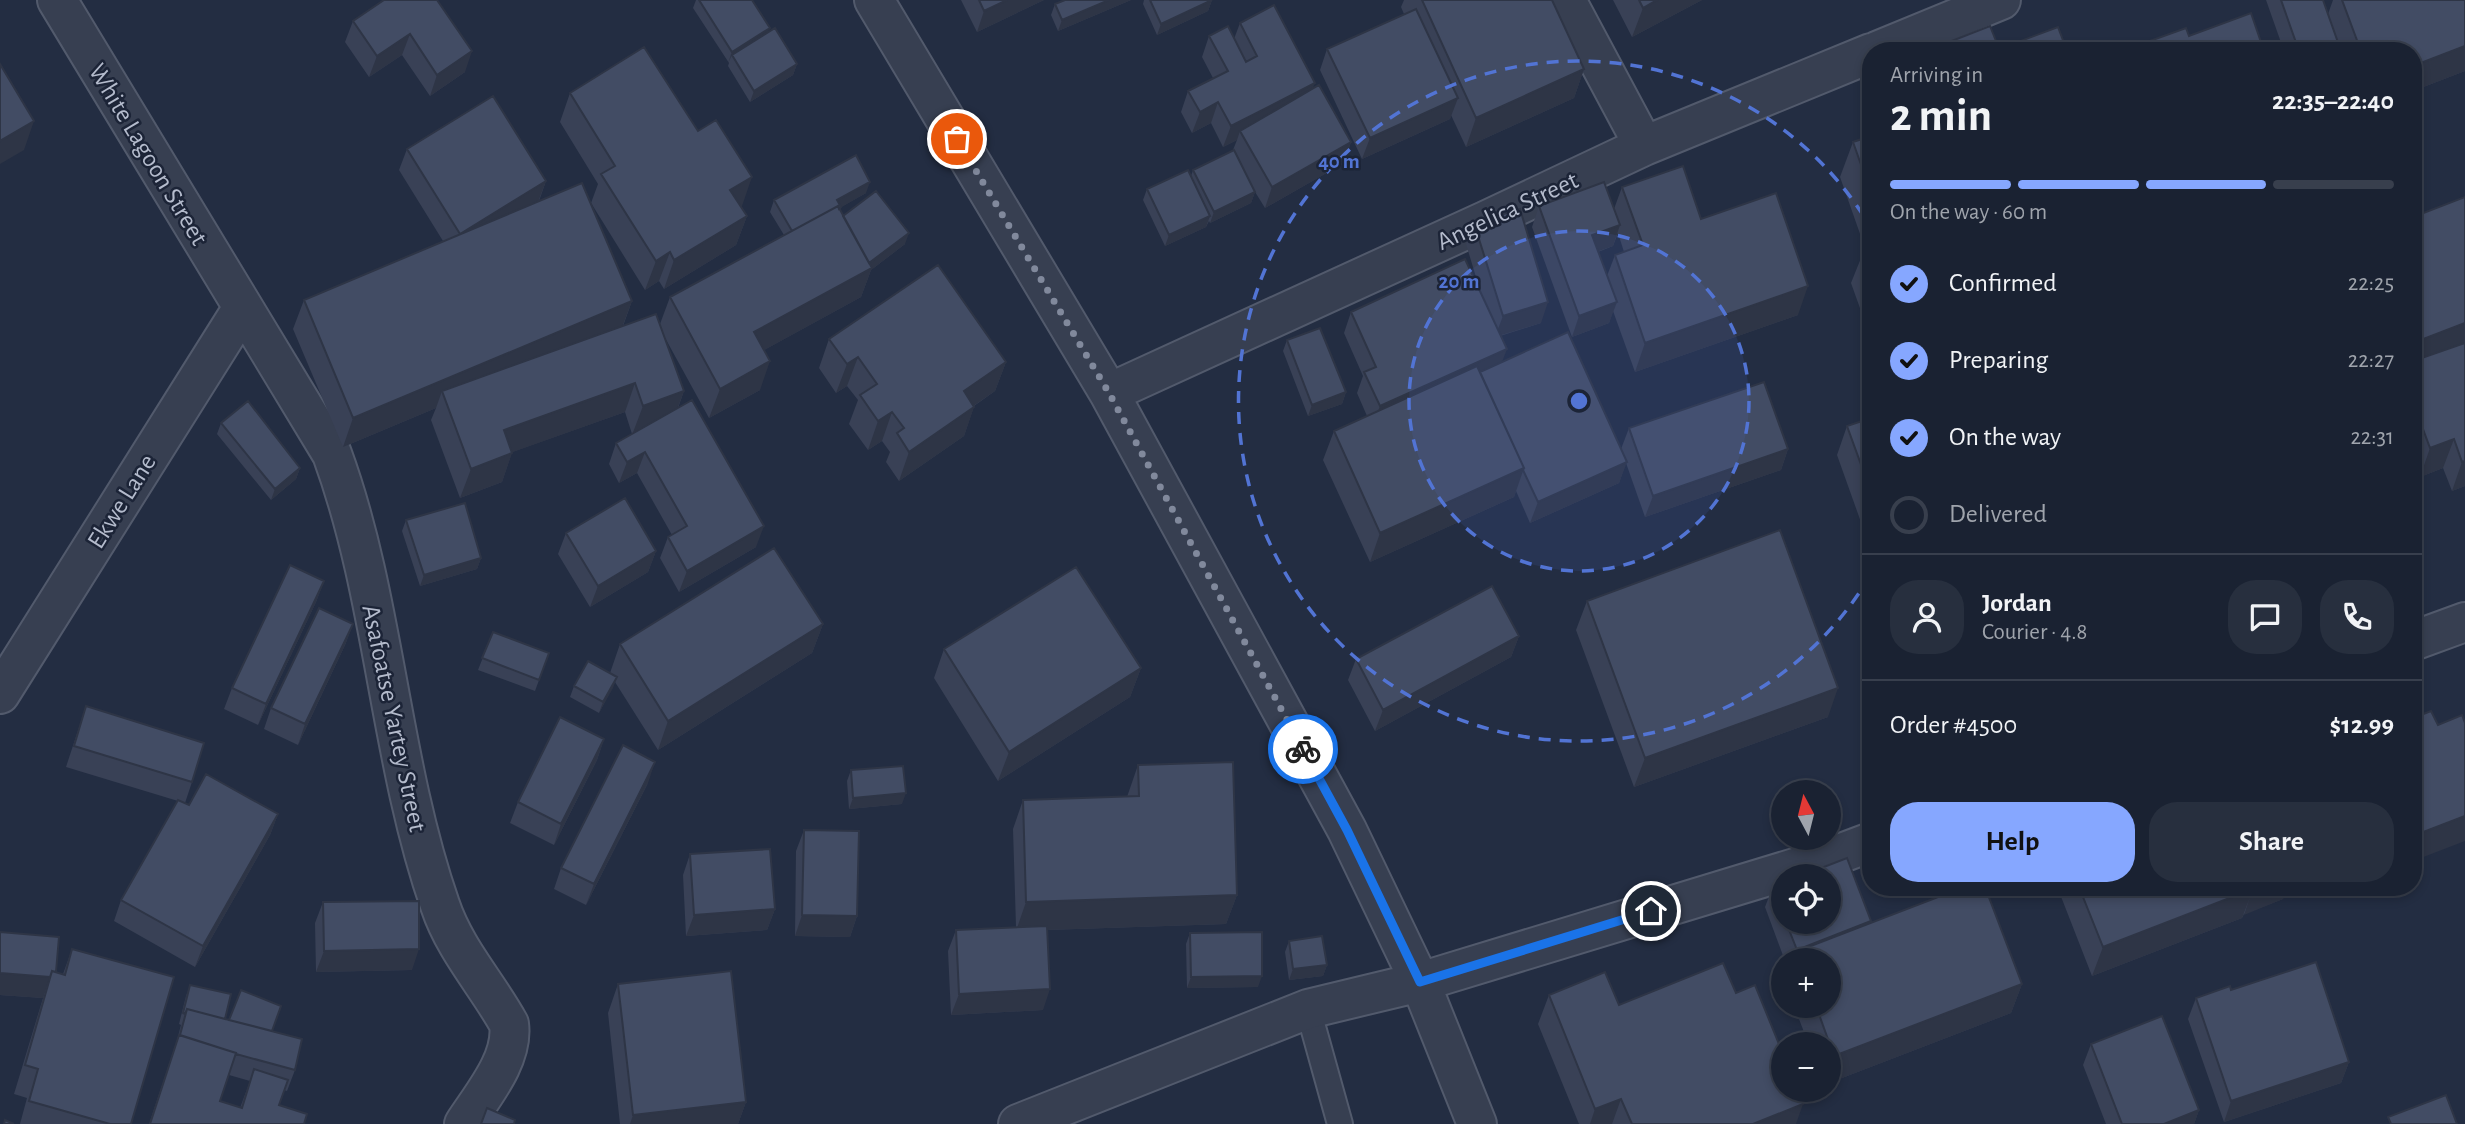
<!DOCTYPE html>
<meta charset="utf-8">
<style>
body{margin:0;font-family:"Alegreya Sans",sans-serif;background:#272f3e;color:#f1f3f6;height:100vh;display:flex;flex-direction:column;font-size:26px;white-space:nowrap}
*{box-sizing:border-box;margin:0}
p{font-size:23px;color:#9fa4ac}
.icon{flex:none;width:38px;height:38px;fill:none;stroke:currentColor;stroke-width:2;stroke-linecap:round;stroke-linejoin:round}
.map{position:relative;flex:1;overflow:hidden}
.sheet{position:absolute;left:1862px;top:42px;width:560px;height:854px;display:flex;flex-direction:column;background:#1a2232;border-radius:28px;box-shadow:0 4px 10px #0003,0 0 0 2px #383f4d}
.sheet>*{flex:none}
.needle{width:46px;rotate:353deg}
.fabs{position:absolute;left:1771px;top:780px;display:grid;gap:14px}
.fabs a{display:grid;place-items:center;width:70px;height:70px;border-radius:50%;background:#1a2232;box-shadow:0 4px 10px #0003,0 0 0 2px #383f4d;font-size:35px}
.pin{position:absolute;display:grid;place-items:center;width:60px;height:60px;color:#fff;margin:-30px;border:4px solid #fff;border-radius:50%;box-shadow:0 2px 7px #0007}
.courier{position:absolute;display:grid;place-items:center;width:70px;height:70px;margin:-35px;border:5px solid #1a73e8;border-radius:50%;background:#fff;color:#222;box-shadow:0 2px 9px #0007}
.overview em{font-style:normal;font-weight:700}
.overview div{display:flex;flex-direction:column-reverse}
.overview{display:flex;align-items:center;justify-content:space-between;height:119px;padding:0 28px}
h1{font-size:46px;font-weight:700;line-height:52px}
.bar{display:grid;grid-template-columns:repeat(4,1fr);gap:10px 7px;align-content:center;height:84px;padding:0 28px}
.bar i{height:9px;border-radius:5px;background:#383f4d}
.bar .selected{background:#86a7ff}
.bar p{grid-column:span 4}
.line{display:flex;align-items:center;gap:18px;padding:0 28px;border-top:2px solid #383f4d}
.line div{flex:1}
.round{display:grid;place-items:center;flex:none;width:74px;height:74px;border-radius:28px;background:#272f3e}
ol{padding:0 28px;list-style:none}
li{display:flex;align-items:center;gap:21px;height:77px}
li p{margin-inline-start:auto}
li .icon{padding:7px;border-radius:50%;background:#86a7ff;color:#111;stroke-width:4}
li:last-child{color:#9fa4ac}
li i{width:38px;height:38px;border:4px solid #383f4d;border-radius:50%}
.cta{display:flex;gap:14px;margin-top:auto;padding:14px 28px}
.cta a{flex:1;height:80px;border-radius:28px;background:#86a7ff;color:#111;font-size:28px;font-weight:700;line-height:80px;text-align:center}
.cta a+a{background:#272f3e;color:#f1f3f6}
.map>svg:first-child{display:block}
</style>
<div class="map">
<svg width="2465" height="1124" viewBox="0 0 2465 1124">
<rect width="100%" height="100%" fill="#232d42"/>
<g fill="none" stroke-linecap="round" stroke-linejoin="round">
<g stroke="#525a6c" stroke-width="28">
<path id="lane" d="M1308,1009L1340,1124"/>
</g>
<g stroke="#525a6c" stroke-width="42">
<path id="street" d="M57,0L332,454C385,599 389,758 440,905C455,950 487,984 509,1024C514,1059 482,1096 464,1124
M874,0L1109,393L1347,830L1420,982L1477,1124
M1566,0L1644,146
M1877,51L2001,0
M1109,393L1485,221L1644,146L1871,53
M2413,641L2465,622
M0,694L242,309
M1018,1124L1308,1009L1420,982L1831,857L1871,842"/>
</g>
<use href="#lane" stroke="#373f51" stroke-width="24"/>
<use href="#street" stroke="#373f51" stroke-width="38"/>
</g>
<path fill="#394156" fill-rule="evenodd" d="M384,0L465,72L430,96L402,55L369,77L345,42L353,21Z
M696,0H752L770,28L768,32L797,64L793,75L750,102L728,66L729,63L693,8Z
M961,0H1044L977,32Z
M1065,0H1131L1058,31L1051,15L1055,4Z
M1144,0H1212L1208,11L1157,35L1143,4Z
M1404,0H1552L1584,69L1574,98L1466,147L1451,115L1450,119L1362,159L1320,70L1327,49L1404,14L1401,7Z
M1613,0H1702L1632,37Z
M2266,0H2323L2328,14L2333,0H2465V71L2413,91V51H2284Z
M1240,23L1312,89L1351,142L1344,163L1265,208L1252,187L1255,192L1251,203L1210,223L1209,221L1206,227L1165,246L1143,200L1147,189L1191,176L1193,170L1233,150L1237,140L1223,147L1211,123L1192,133L1181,112L1188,91L1213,78L1202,57L1209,36L1234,39Z
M2018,42L2067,51H2015Z
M570,93L742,206H741L747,216L736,245L664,289L659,281L645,290L591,203L598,184L560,122Z
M1871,136V339L1851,283L1865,248L1840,177L1853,142Z
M407,149L546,181L539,201L632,301L623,326L660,324L670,297L784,235L770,212L774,200L866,193L841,207L840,211L843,216L905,244L871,270L861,297L764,350L760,390L709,418L664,336L684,391L678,408L756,547L679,592L660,558L668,537L672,535L637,473L619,483L609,464L616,443L632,434L625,412L512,452L502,482L460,498L431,420L436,408L343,447L293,329L304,300L443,241L399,170Z
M1622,187L1701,219L1798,315L1635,372L1613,311L1609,323L1572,337L1532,227L1539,206L1614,209ZM1618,233L1624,252L1615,255L1607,276L1598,252L1613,246Z
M2465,197V486L2452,491L2443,468L2420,477L2413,459V217Z
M1474,223L1541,323L1500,336L1502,362L1624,456L1621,449L1629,428L1788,449L1781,470L1645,517L1626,463L1619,483L1530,523L1516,491L1514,497L1370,562L1323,460L1334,431L1367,416L1357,393L1363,376L1344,333L1351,312L1482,297L1466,244Z
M829,339L1006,362L995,391L974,406L964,436L899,481L886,462L890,452L882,441L868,450L849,424L858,400L847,386L836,393L819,368Z
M1287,340L1346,392L1342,404L1308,416L1283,351Z
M1871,418V537L1867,539L1837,455L1847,426Z
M221,423L300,468L296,479L271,500L217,434Z
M406,520L481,558L477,569L420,586L402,531Z
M566,533L656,551L648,572L590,607L558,554Z
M324,581L316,602L258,725L224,709L232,688Z
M1587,601L1828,717L1634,787L1576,630Z
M353,624L345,645L298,745L264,729L271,708Z
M823,624L812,653L658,750L615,682L599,713L570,697L574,686L610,673L620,644Z
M493,632L549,653L535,691L478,670Z
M1519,636L1511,657L1375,731L1348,680L1356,659Z
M944,649L1141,668L1130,697L998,781L934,678Z
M86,706L192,782L185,803L189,805L278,814L270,835L195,967L114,921L121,900L178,801L66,767Z
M604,739L597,760L554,845L510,823L518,802Z
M1138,765L1237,895L1226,924L1047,930L1043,1010L951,1015L948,951L956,930L1016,927L1013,829L1023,800L1127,797Z
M851,770L902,804L849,809L847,781Z
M648,783L586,905L554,889L561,868Z
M804,830L857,916L850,937L795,936L796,851Z
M690,854L775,909L767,930L686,936L683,875Z
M1783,882V922L1870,923L2022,984L2011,1013L1829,1083V1045H1809L1794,1006H1829V961H1785L1765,907L1773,886Z
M2062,887H2287L2283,899L2244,914L2242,918L2092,976L2060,894Z
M323,902L412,970L316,972L315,923Z
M1190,933L1258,987L1187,988L1186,944Z
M1289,941L1327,965L1323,976L1289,980L1285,952Z
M72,949L131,1124H20L27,1098L14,1094L43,998L0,995L56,972L63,974Z
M618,984L746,1102L738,1124H620L608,1013Z
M190,985L225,1019L272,1031L295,1070L287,1091L284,1090L279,1105L304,1124H149L177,1040L181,1025L179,1024L186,996ZM229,1075L250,1081L240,1108L220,1101Z
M2231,990L2349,1062L2341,1083L2224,1122L2188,1019L2196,998Z
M1736,993L1796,1124H1579L1538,1024L1549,995L1619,1005Z
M2091,1044L2199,1110L2194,1124H2106L2083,1065Z"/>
<path fill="#2e3546" d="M1007,0H1044L977,32L984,11Z
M1109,0H1131L1058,31L1062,20Z
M1212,0L1208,11L1157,35L1161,24Z
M1657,0H1702L1632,37L1643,8Z
M770,28L766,39L732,55L728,63L732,52Z
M410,34L402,55L369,77L377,56Z
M2465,46V71L2413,91V66Z
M472,51L465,72L430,96L437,75Z
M797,64L793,75L750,102L754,91Z
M1584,69L1574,98L1466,147L1476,118Z
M1315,83L1307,104L1240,131L1237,140L1223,147L1231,126Z
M1458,98L1450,119L1362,159L1370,138Z
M1218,102L1211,123L1192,133L1200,112Z
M34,121L24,150L0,164V141Z
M1351,142L1344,163L1265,208L1272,187Z
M752,177L742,206L720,219L730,190Z
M546,181L538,202L460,234Z
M870,182L866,193L833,212L837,200Z
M1255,192L1251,203L1210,223L1214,212Z
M747,216L736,245L664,289L674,260Z
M1210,216L1206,227L1165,246L1169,235Z
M1620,225L1613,246L1585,256L1592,235Z
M909,233L905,244L871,270L861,297L744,361L754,332L869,264Z
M670,252L659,281L645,290L656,261Z
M1808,286L1798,315L1635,372L1645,343Z
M632,301L621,330L442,391L436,408L343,447L353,418Z
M1548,302L1541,323L1495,337L1503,316Z
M1617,302L1609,323L1572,337L1579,316Z
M2465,323V348L2413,368V343Z
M1507,349L1499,370L1372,427L1380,406Z
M858,357L847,386L836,393L847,364Z
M770,361L760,390L709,418L720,389Z
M1006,362L995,391L953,420L964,391Z
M635,383L625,412L493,459L504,430Z
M684,391L673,420L632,435L643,406Z
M1346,392L1342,404L1308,416L1312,405Z
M974,407L964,436L899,481L909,452Z
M892,412L882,441L868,450L878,421Z
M2454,439L2443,468L2420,477L2430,448Z
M1788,449L1781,470L1645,517L1653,496Z
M645,452L637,473L619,483L627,462Z
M512,453L502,482L460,498L471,469Z
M2465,461V486L2452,491L2462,462Z
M1627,462L1619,483L1530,523L1538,502Z
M300,468L296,479L271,500L275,489Z
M1524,468L1514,497L1370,562L1380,533Z
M764,526L756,547L679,592L687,571Z
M1871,528V537L1867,539Z
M656,551L648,572L590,607L598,586Z
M481,558L477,569L420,586L424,575Z
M324,581L316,602L258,725L266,704Z
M353,624L345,645L298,745L305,724Z
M823,624L812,653L658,750L668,721Z
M1519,636L1511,657L1375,731L1383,710Z
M1141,668L1130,697L998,781L1009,752Z
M617,677L613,688L599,713L603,702Z
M1838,688L1828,717L1634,787L1645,758Z
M604,739L597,760L554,845L561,824Z
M655,762L648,783L586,905L594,884Z
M906,793L902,804L849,809L853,798Z
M278,814L270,835L195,967L203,946Z
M2465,816V841L2413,861V836Z
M2267,887H2287L2283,899L2244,915L2251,894Z
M2253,889L2242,918L2092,976L2103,947Z
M1237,895L1226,924L1016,931L1026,902Z
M775,909L767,930L686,936L694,915Z
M802,915L857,916L850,937L795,936Z
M419,949L412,970L316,972L324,951Z
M1327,965L1323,976L1289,980L1293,969Z
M0,973L50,977L43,998L0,995Z
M1262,976L1258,987L1187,988L1191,977Z
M2022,984L2011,1013L1829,1083V1071L1834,1056Z
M1050,989L1043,1010L951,1015L959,994Z
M2349,1062L2341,1083L2224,1122L2231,1101Z
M1621,1099L1612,1124H1590L1595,1109Z
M746,1102L738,1124H630L633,1115Z
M1803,1104L1796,1124H1753Z
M2199,1110L2194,1124H2164Z"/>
<path fill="#424c64" stroke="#2e3546" stroke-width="2" d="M384,0H437L472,51L437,75L410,34L377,56L353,21Z
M699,0H752L770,28L732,52Z
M979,0H1007L984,11Z
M1065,0H1109L1062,20L1055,4Z
M1150,0H1212L1161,24Z
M1422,0H1552L1584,69L1476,118Z
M1639,0H1657L1643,8Z
M2281,0H2323L2341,51H2299Z
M2342,0H2465V46L2413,66V51H2361Z
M1274,5L1315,83L1231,126L1218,102L1200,112L1188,91L1228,71L1209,36L1228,26L1246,62L1257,56L1240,23Z
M1416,9L1458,98L1370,138L1327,49Z
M2251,13L2264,51H2122L2186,28L2189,36Z
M1990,26L2000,51H1926Z
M2058,27L2067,51H2021L2018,42Z
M775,28L797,64L754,91L732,55Z
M644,47L698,131L716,120L752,177L730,190L747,216L674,260L670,252L656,261L601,174L615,166L570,93Z
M0,64L34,121L0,141Z
M1319,85L1351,142L1272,187L1240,131Z
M493,96L546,181L460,234L407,149Z
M1871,136V193L1853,142Z
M1234,150L1255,192L1214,212L1193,170Z
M856,155L870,182L837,200L841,207L839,209L838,206L792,231L774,200Z
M1683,166L1701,219L1776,193L1808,286L1645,343L1615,255L1643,245L1622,187Z
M1188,170L1210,216L1169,235L1147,189Z
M1604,182L1620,225L1592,235L1617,302L1579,316L1539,206Z
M582,183L632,301L353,418L304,300Z
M876,191L909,233L869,263L843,216Z
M2465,197V323L2413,343V217Z
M838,206L872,268L754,332L770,361L720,389L670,297Z
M1520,209L1548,302L1503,316L1474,223Z
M1871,246V267L1864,248Z
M1465,259L1507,349L1380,406L1364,372L1376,367L1351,312Z
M938,265L1006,362L964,391L974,407L909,452L897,433L904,428L892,412L878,421L860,395L877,384L858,357L847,364L829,339Z
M656,314L684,391L643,406L635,383L504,430L512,453L471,469L442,391Z
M1320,328L1346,392L1312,405L1287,340Z
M1568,332L1627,462L1538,502L1523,470L1524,468L1480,372Z
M2465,343V461L2462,462L2454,439L2430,448L2413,402V361Z
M1477,366L1524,468L1380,533L1334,431Z
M1764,382L1788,449L1653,496L1629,428Z
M692,400L764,526L687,571L668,537L687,526L645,452L627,462L616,443Z
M248,401L300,468L275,489L221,423Z
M1871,418V492L1847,426Z
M625,498L656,551L598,586L566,533Z
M465,503L481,558L424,575L406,520Z
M1780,530L1838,688L1645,758L1587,601Z
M774,548L823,624L668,721L620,644Z
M290,565L324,581L266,704L232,688Z
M1076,567L1141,668L1009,752L944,649Z
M1492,586L1519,636L1383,710L1356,659Z
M319,608L353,624L305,724L271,708Z
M493,632L549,653L539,680L482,658Z
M588,661L617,677L603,702L574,686Z
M86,706L204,743L192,782L74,746Z
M2431,711L2438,725L2462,715L2465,723V816L2413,836V718Z
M560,717L604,739L561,824L518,802Z
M623,745L655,762L594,884L561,868Z
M1233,762L1237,895L1026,902L1023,800L1139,796L1138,765Z
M903,766L906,793L853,798L851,770Z
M206,774L278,814L203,946L121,900L178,800L189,805Z
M804,830L859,831L857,916L802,915Z
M770,849L775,909L694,915L690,854Z
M1847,858L1871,921L1797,950L1786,922H1829V877H1798Z
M1783,882V914L1773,886Z
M1964,887H1985L2022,984L1834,1056L1816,1006H1829V961H1798L1795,952Z
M2079,887H2252L2253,889L2103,947Z
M2252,887H2267L2251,894Z
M419,901V949L324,951L323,902Z
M1047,926L1050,989L959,994L956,930Z
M0,932L59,937L56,972L52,971L50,977L0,973Z
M1262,932V976L1191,977L1190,933Z
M1322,936L1327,965L1293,969L1289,941Z
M72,949L174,977L131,1124H110L29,1101L38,1069L25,1065L52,971L65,975Z
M2316,962L2349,1062L2231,1101L2196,998L2230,986L2231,990Z
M1723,963L1736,993L1755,985L1783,1054V1090H1798L1803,1104L1753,1124H1632L1621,1099L1595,1109L1549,995L1605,972L1619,1005Z
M731,971L746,1102L633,1115L618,984Z
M190,985L231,994L225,1019L187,1009L185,1014L183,1013Z
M241,990L281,1006L272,1031L229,1020Z
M187,1009L302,1039L295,1070L236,1054V1053L180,1035Z
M2162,1016L2199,1110L2164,1124H2122L2091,1044Z
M179,1035L236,1053L220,1101L242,1108L254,1069L288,1080L279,1105L307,1114L304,1124H150Z
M2446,1095L2457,1124H2391L2388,1117Z
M487,1108L515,1120L514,1124H481Z
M5,1120L14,1124H4Z"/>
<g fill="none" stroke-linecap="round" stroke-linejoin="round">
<path stroke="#81899c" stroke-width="7" stroke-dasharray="0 12.6" d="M957,139L1109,393L1303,749"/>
<path stroke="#1a73e8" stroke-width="9" d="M1303,749L1347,830L1420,982L1651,911"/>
</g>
<circle cx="1579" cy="401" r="170" fill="#5274d4" fill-opacity=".12"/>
<g fill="none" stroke="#5274d4" stroke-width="3.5" stroke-dasharray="12 9">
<circle cx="1579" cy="401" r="170"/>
<path d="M1870 576A340 340 0 1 1 1870 226"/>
</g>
<g text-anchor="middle" stroke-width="5" stroke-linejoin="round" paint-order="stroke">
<g font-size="26" fill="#b4bbcc" stroke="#1c2437">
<text transform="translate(149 154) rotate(59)" y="9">White Lagoon Street</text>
<text transform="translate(1507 210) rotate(-25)" y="9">Angelica Street</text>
<text transform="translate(121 501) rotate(-58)" y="9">Ekwe Lane</text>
<text transform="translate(395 718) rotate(78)" y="9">Asafoatse Yartey Street</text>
</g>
</g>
<circle cx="1579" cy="401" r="10" fill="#5274d4" stroke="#1c2437" stroke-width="3.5"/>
<g font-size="21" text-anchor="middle" font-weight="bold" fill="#5274d4" stroke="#1c2437" stroke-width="5" stroke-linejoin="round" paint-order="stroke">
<text x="1339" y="168">40 m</text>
<text x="1459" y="288">20 m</text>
</g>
</svg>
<div class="fabs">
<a><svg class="needle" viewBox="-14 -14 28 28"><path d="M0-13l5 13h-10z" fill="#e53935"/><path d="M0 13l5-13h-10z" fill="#9fa4ac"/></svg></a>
<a><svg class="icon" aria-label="locate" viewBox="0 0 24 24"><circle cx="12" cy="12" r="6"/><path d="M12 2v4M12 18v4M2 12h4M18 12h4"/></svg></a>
<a>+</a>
<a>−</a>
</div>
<div class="pin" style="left:957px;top:139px;background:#ea580c"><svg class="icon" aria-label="bag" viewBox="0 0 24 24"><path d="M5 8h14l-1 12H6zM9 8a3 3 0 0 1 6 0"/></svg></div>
<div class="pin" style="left:1651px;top:911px;background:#1f2937"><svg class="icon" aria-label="home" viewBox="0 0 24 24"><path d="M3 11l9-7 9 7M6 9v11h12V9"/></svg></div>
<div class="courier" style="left:1303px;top:749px"><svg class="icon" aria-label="bike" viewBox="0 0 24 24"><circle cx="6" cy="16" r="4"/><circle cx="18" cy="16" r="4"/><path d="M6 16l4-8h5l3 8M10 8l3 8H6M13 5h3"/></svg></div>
<section class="sheet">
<div class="overview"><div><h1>2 min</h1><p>Arriving in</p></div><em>22:35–22:40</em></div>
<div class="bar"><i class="selected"></i><i class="selected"></i><i class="selected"></i><i></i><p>On the way · 60 m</p></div>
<ol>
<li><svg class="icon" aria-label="check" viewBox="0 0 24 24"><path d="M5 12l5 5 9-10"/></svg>Confirmed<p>22:25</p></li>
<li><svg class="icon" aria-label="check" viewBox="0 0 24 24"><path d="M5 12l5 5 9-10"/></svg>Preparing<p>22:27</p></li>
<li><svg class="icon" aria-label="check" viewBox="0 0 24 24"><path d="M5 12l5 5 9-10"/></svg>On the way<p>22:31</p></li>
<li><i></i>Delivered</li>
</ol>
<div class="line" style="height:126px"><a class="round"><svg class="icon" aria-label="person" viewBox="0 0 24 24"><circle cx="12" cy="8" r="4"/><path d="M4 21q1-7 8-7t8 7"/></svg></a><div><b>Jordan</b><p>Courier · 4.8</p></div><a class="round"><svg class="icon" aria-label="chat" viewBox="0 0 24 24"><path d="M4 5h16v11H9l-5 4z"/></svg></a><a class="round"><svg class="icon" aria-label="phone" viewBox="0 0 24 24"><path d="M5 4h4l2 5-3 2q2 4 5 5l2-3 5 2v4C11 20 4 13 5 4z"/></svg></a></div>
<div class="line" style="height:91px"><div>Order #4500</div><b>$12.99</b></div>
<div class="cta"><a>Help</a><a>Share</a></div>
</section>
</div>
